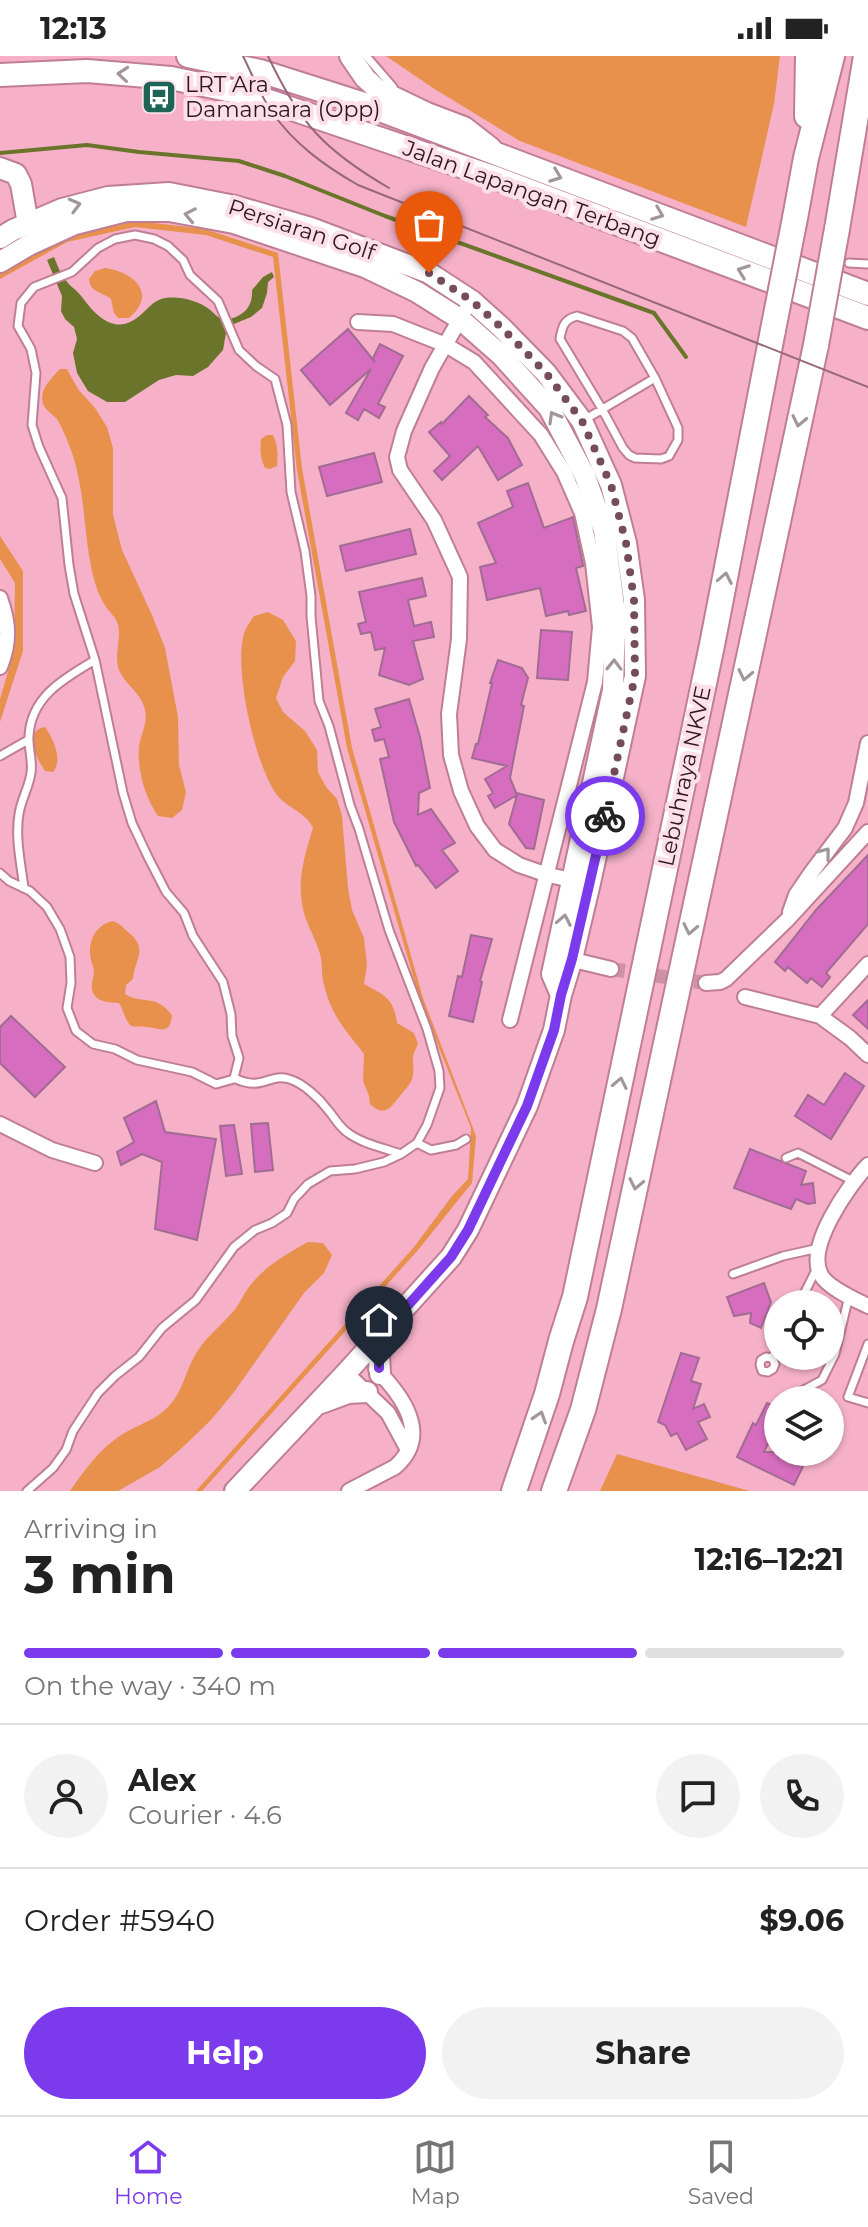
<!DOCTYPE html>
<meta charset="utf-8">
<style>
body{margin:0;font-family:Montserrat,sans-serif;background:#f2f2f2;color:#222;height:100vh;display:flex;flex-direction:column;font-size:30px;white-space:nowrap}
*{box-sizing:border-box;margin:0}
p{font-size:26px;color:#767676}
.icon{flex:none;width:44px;height:44px;fill:none;stroke:currentColor;stroke-width:2;stroke-linecap:round;stroke-linejoin:round}
.map{position:relative;height:1435px;overflow:hidden}
.panel{display:flex;flex-direction:column;background:#fff;flex:1}
.panel>*{flex:none}
.controls{position:absolute;left:764px;top:1234px;display:grid;gap:16px}
.controls a{display:grid;place-items:center;width:80px;height:80px;border-radius:50%;background:#fff;box-shadow:0 2px 6px #0004;font-size:40px}
.pin{position:absolute;display:grid;place-items:center;width:68px;height:68px;color:#fff;margin:-82px -34px;border-radius:50% 50% 50% 0;rotate:-45deg;box-shadow:0 0 8px #0007}
.pin .icon{rotate:45deg}
.courier{position:absolute;display:grid;place-items:center;width:80px;height:80px;margin:-40px;border:6px solid #7c3aed;border-radius:50%;background:#fff;color:#222;box-shadow:0 2px 10px #0007}
.summary em{font-style:normal;font-weight:700}
.summary div{display:flex;flex-direction:column-reverse}
.summary{display:flex;align-items:center;justify-content:space-between;height:136px;padding:0 24px}
h1{font-size:52px;font-weight:700;line-height:60px}
.bar{display:grid;grid-template-columns:repeat(4,1fr);gap:12px 8px;align-content:center;height:96px;padding:0 24px}
.bar i{height:10px;border-radius:6px;background:#e0e0e0}
.bar .on{background:#7c3aed}
.bar p{grid-column:span 4}
.line{display:flex;align-items:center;gap:20px;padding:0 24px;border-top:2px solid #e0e0e0}
.line div{flex:1}
.round{display:grid;place-items:center;flex:none;width:84px;height:84px;border-radius:42px;background:#f2f2f2}
.primary-button{display:flex;gap:16px;margin-top:auto;padding:16px 24px}
.primary-button a{flex:1;height:92px;border-radius:48px;background:#7c3aed;color:#fff;font-size:32px;font-weight:700;line-height:92px;text-align:center}
.primary-button a+a{background:#f2f2f2;color:#222}
.status{display:flex;justify-content:space-between;align-items:center;height:56px;padding:0 40px;background:#fff;direction:ltr}
.status svg{height:22px;fill:currentColor}
.menu{display:flex;justify-content:space-around;align-items:center;height:112px;border-top:2px solid #e0e0e0;background:#fff;font-size:22px;color:#767676}
.menu a{display:grid;justify-items:center;gap:4px}
.menu .on{color:#7c3aed}
.map>svg:first-child{display:block}
</style>
<div class="status"><b>12:13</b><svg viewBox="0 0 49 12"><path d="M0 12V9h3v3zM5 12V6h3v6zM10 12V3h3v9zM15 12V0h3v12zM26 1h20v11H26zM47 4h2v5h-2z"/></svg></div>
<div class="map">
<svg width="868" height="1435" viewBox="0 0 868 1435">
<rect width="100%" height="100%" fill="#f6b1c8"/>
<path fill="#e7914c" d="M386,0H780L774,48L746,171L520,85L433,32Z
M137,165L205,173L278,197L302,412L352,692L423,942L476,1080L472,1127L418,1194L202,1435H196L414,1191L452,1140L468,1123L471,1072L420,944L347,692L297,414L273,201L206,179L135,171L67,186L0,223V215L67,178Z
M105,212C134,216 158,238 129,262H118L114,257L111,243C101,235 90,237 89,223L95,215Z
M60,313H67L78,333L95,352L107,371L113,392V459L122,494L152,559L165,592L178,661L179,709L186,736L182,754L172,762L158,760C145,741 137,714 139,690C141,678 148,667 145,654C142,637 125,629 119,614C113,597 123,581 117,566C115,560 109,556 106,551C101,543 96,532 94,523C83,481 86,438 72,397C68,386 63,373 57,363C53,359 47,355 44,350C37,335 51,323 60,313Z
M267,379H273C278,389 278,399 277,410L270,413L265,412C260,402 260,394 261,383Z
M0,480L23,515V595L0,666V643L14,595L15,527L0,503Z
M268,556L283,564L296,585L295,605L283,621L276,642L283,656L305,675L317,694L318,716L326,731L337,743L342,760L348,832L352,854L364,882L367,909L364,928C384,939 394,942 397,967L414,977L418,988C409,1006 415,1003 413,1019C412,1028 405,1033 400,1040C391,1051 385,1062 370,1048L369,1040L363,1025L364,998C345,973 332,961 324,929C321,919 323,908 320,898C316,884 308,871 304,857C296,827 304,801 313,772C305,755 288,753 277,739C255,709 235,618 243,582C244,574 250,566 254,560Z
M45,671C54,684 63,704 53,716L45,715C37,703 22,675 45,671Z
M113,865C121,868 122,871 128,876C149,893 135,902 133,923L126,929L125,938C142,949 155,937 172,959C170,980 160,972 146,971C141,970 136,971 131,970C124,963 124,955 119,947C111,946 101,947 95,940C89,932 93,925 94,916C94,911 92,908 91,904C87,886 95,869 113,865Z
M308,1186L323,1187L332,1199L324,1217L304,1237L234,1336L211,1364L184,1390L160,1411L118,1435H70C86,1412 104,1387 130,1374C143,1367 156,1363 167,1352C185,1334 185,1312 199,1293C209,1278 225,1266 236,1252C241,1245 244,1237 249,1231C264,1211 286,1198 308,1186Z
M617,1398L750,1435H600Z"/>
<path fill="#6a752b" d="M54,201C57,208 60,217 65,223C69,230 77,234 82,241C93,256 111,277 132,265C143,260 149,247 161,243C176,239 197,244 209,253C214,257 217,261 223,264C241,262 253,253 252,234L263,221L272,216L274,221L268,226L267,237L262,252L251,261L234,268L226,277L223,294L208,311L193,320L176,319L159,324L125,346H107L88,335L77,317L73,297L77,283L74,271L65,263L61,255L62,240L47,204Z"/>
<g fill="none" stroke-linecap="round" stroke-linejoin="round">
<path stroke="#6a752b" stroke-width="4" d="M0,97L87,89L139,96L239,105L285,120L385,160L654,257L686,301"/>
</g>
<path fill="#d66dbe" stroke="#a16c93" stroke-width="2" d="M348,273L375,306L373,302L380,288L403,300L378,348L385,351L379,362L364,353L358,364L346,357L371,313L330,349L301,314Z
M469,340L488,359L485,361L508,382L522,409L498,424L478,390L442,424L434,415L450,400L429,376L441,366L442,368Z
M374,397L382,426L327,440L319,411Z
M528,427L544,472L573,461L583,509V510L576,512L586,555L569,559L568,555L546,560L540,532L487,544L480,511L496,507L478,467L513,451L507,435Z
M410,473L416,498L346,515L340,490Z
M422,522L426,540L408,544L414,570L431,566L434,581L413,585L423,623L409,629L379,619L385,592L375,594L371,576L361,578L358,568L366,566L359,536Z
M541,574L572,576L568,624L537,622Z
M498,604L522,612L528,622L521,649L524,650L510,722L517,739V737L544,744L534,793L526,792L509,768L517,739L495,752L488,740L493,737L485,723L507,710L472,702L476,688H478L492,627H490Z
M409,643L420,681L430,732L419,737L418,759L431,753L455,787L442,794L458,815L436,832L418,809L416,810L394,766L380,703L389,701L384,683L375,685L372,674L381,671L375,653Z
M868,799V868L826,917L830,921L822,931L811,922L807,927L788,911L785,915L775,906L816,854Z
M471,879L492,883L480,925L482,926L473,966L449,960L458,920L462,921Z
M868,944V973L853,959Z
M11,960L65,1011L35,1041L0,1007V971Z
M845,1017L864,1030L831,1083L795,1060L808,1039L824,1049Z
M156,1045L165,1076L216,1083L197,1184L155,1173L162,1106L142,1098L121,1109L117,1096L134,1086L124,1062Z
M268,1067L273,1114L255,1116L251,1068Z
M234,1069L242,1118L226,1120L220,1070Z
M750,1093L806,1115L801,1129L813,1127L815,1147L808,1148L796,1143L791,1153L734,1132Z
M764,1227L771,1246L761,1272L750,1267L751,1257L734,1260L727,1241Z
M681,1297L699,1302L691,1325L701,1328L693,1353L704,1348L710,1361L698,1366L707,1383L686,1394L677,1377L671,1380L665,1369L658,1366Z
M767,1347L778,1352V1367L764,1396H810L794,1429L737,1401L753,1367L756,1369Z"/>
<g fill="none" stroke-linecap="round" stroke-linejoin="round">
<path stroke="#ce92a6" stroke-width="14" stroke-dasharray="14 7" stroke-linecap="butt" d="M611,913L706,927"/>
<g stroke="#bf7e95" stroke-width="11">
<path id="lane" d="M366,0L393,31
M849,207L868,208
M577,260L623,275L632,282L655,322L678,372V384L669,400L661,403L635,402L629,399L623,392L602,353L560,283C562,271 564,263 577,260Z
M584,364L655,322
M0,700L28,684
M0,817L9,825L30,835L47,851L60,873L70,901L71,927L67,952L76,975L93,988L115,993L137,1004L192,1016L216,1028L234,1023V1022L239,1002L232,980L231,958L223,926L193,880L184,857L166,836L148,801L132,767L123,737L95,604L74,538L69,509L62,442L39,391L32,369L36,317L31,293L18,270L21,247L34,231L72,216L98,192L115,183L135,179L154,183L168,190L183,204L190,219L218,245L239,294L256,310L275,323L287,369L291,436L305,495L311,540V560L319,645L329,670L350,749L359,773L389,874L427,973L439,1015L440,1032L427,1069L417,1087L401,1098C384,1092 363,1088 348,1077C339,1071 335,1062 328,1054C319,1042 303,1027 289,1023C268,1017 263,1036 234,1022
M24,832C21,808 15,782 19,758C21,744 29,731 31,717C33,704 28,692 29,680C31,640 65,622 95,604
M417,1087L431,1094L456,1089L466,1083
M786,1102L798,1097L853,1125
M733,1218L783,1200L819,1192
M799,1248L817,1212
M868,1288L848,1341L868,1347
M772,1302L766,1301L761,1304L760,1309L762,1315L768,1316L773,1313L775,1308L772,1302L778,1291
M798,1337L822,1324L835,1298L849,1240
M27,1435L53,1412L66,1394L73,1375L98,1337L115,1320L139,1301L162,1272L196,1244L234,1191L255,1174L272,1167L287,1157L294,1143L308,1128L330,1115L355,1113L384,1106L401,1098"/>
</g>
<g stroke="#bf7e95" stroke-width="18">
<path id="street" d="M464,256L432,312L404,375L397,401L400,414L434,464L460,521L459,583L449,658L451,699L461,735L477,770L495,794L519,809L548,819L582,826
M358,266L393,268L446,289L474,306L541,379L564,416L582,457L593,507L600,571L595,626L510,964
M0,542C9,567 10,586 0,611
M790,856L796,839L811,817L845,772L856,747L868,687
M565,902L611,913
M706,927L720,926L726,923L787,864L868,776
M745,941L820,960L850,982L868,999
M820,960L868,908
M0,1068L52,1094L95,1107
M868,1109C849,1129 805,1191 821,1219C828,1232 856,1244 868,1250
M346,1317L388,1357L408,1394
M349,1435L395,1411C432,1379 402,1339 376,1313"/>
</g>
<g stroke="#bf7e95" stroke-width="24">
<path id="secondary" d="M350,0L365,22L377,33L427,57L464,71L491,92
M0,112L16,118L21,128L28,168
M0,182L13,174L62,153L108,141L169,137L235,150L311,172L429,217L472,245L502,272L546,317L582,365L611,429L626,487L634,544L635,620L590,827L572,903L561,939L554,974L527,1050L468,1174L451,1201L346,1317L235,1435
M0,206L29,189L75,168L126,155H169L234,167L365,211L417,236L460,263L501,299L549,352L585,420L604,474L615,557L613,634L552,918L561,939
M380,1318L379,1298L387,1279
M321,1347L348,1337L367,1336"/>
</g>
<g stroke="#bf7e95" stroke-width="26">
<path id="primary" d="M188,0L260,15L364,48L868,238
M0,19L87,15L171,22L251,39L496,122L868,262"/>
</g>
<g stroke="#bf7e95" stroke-width="28">
<path id="highway" d="M807,60L808,0
M795,162L806,102L832,0
M837,173L866,0
M514,1435L547,1338L561,1285L575,1241L712,589L773,274
M554,1435L583,1354L609,1253L816,289"/>
</g>
<use href="#lane" stroke="#fff" stroke-width="7"/>
<use href="#street" stroke="#fff" stroke-width="14"/>
<use href="#secondary" stroke="#fff" stroke-width="20"/>
<use href="#primary" stroke="#fff" stroke-width="22"/>
<use href="#highway" stroke="#fff" stroke-width="24"/>
<path stroke="#976778" stroke-width="2" d="M243,0C252,18 260,39 272,56C294,88 325,110 358,129L868,331
M268,0C300,68 324,94 389,132"/>
<g stroke="#bf7e95" stroke-width="28" stroke-linecap="butt">
<path id="highway-bridge" d="M773,274L795,162
M816,289L837,173"/>
</g>
<use href="#highway-bridge" stroke="#fff" stroke-width="24"/>
</g>
<defs><path id="oneway-chevron" d="M-2-3.5L2.5 0L-2 3.5" fill="none" stroke-width="1.6" stroke-linecap="round" stroke-linejoin="round" transform="scale(2)"/></defs>
<g stroke="#a1969a">
<use href="#oneway-chevron" transform="translate(123 18) rotate(-175)"/>
<use href="#oneway-chevron" transform="translate(556 120) rotate(21)"/>
<use href="#oneway-chevron" transform="translate(75 149) rotate(-15)"/>
<use href="#oneway-chevron" transform="translate(658 158) rotate(21)"/>
<use href="#oneway-chevron" transform="translate(190 159) rotate(-169)"/>
<use href="#oneway-chevron" transform="translate(743 215) rotate(-159)"/>
<use href="#oneway-chevron" transform="translate(554 361) rotate(-120)"/>
<use href="#oneway-chevron" transform="translate(799 365) rotate(102)"/>
<use href="#oneway-chevron" transform="translate(725 522) rotate(-79)"/>
<use href="#oneway-chevron" transform="translate(614 609) rotate(-89)"/>
<use href="#oneway-chevron" transform="translate(745 619) rotate(102)"/>
<use href="#oneway-chevron" transform="translate(825 797) rotate(-52)"/>
<use href="#oneway-chevron" transform="translate(564 864) rotate(-79)"/>
<use href="#oneway-chevron" transform="translate(690 873) rotate(102)"/>
<use href="#oneway-chevron" transform="translate(620 1027) rotate(-78)"/>
<use href="#oneway-chevron" transform="translate(636 1128) rotate(102)"/>
<use href="#oneway-chevron" transform="translate(540 1361) rotate(-72)"/>
</g>
<g fill="none" stroke-linecap="round" stroke-linejoin="round">
<path stroke="#754c5a" stroke-width="8" stroke-dasharray="0 14.4" d="M429,217L472,245L502,272L546,317L582,365L611,429L626,487L634,544L635,620L605,760"/>
<path stroke="#7c3aed" stroke-width="10" d="M379,1312V1298L384,1284L402,1256L451,1201L468,1174L527,1050L554,974L561,939L572,903L605,760"/>
</g>
<defs>
<g id="bus-square" transform="scale(1.8)"><rect x="-9" y="-9" width="18" height="18" rx="4" fill="#1e6456" stroke="#fcdfe8"/><path d="M-5-6H5V4H4V6H2V4H-2V6H-4V4H-5ZM-3.5-4V0h7V-4ZM-3.5 1.2v1.5H-2V1.2ZM2 1.2v1.5H3.5V1.2Z" fill="#fff"/></g>
</defs>
<g fill-rule="evenodd">
<use href="#bus-square" x="159" y="41"/>
</g>
<g text-anchor="middle" stroke-width="8" stroke-linejoin="round" paint-order="stroke">
<g font-size="22" fill="#2f161f" stroke="#fcdfe8" text-anchor="start">
<text x="185" y="36">LRT Ara<tspan x="185" dy="25">Damansara (Opp)</tspan></text>
</g>
<g font-size="22" fill="#2f161f" stroke="#fcdfe8">
<text transform="translate(532 137) rotate(20)" y="8">Jalan Lapangan Terbang</text>
<text transform="translate(302 173) rotate(18)" y="8">Persiaran Golf</text>
<text transform="translate(684 720) rotate(-78)" y="8">Lebuhraya NKVE</text>
</g>
</g>
</svg>
<div class="controls">
<a><svg class="icon" aria-label="locate" viewBox="0 0 24 24"><circle cx="12" cy="12" r="6"/><path d="M12 2v4M12 18v4M2 12h4M18 12h4"/></svg></a>
<a><svg class="icon" aria-label="layers" viewBox="0 0 24 24"><path d="M12 4l9 5-9 5-9-5zM3 14l9 5 9-5"/></svg></a>
</div>
<div class="pin" style="left:429px;top:217px;background:#ea580c"><svg class="icon" aria-label="bag" viewBox="0 0 24 24"><path d="M5 8h14l-1 12H6zM9 8a3 3 0 0 1 6 0"/></svg></div>
<div class="pin" style="left:379px;top:1312px;background:#1f2937"><svg class="icon" aria-label="home" viewBox="0 0 24 24"><path d="M3 11l9-7 9 7M6 9v11h12V9"/></svg></div>
<div class="courier" style="left:605px;top:760px"><svg class="icon" aria-label="bike" viewBox="0 0 24 24"><circle cx="6" cy="16" r="4"/><circle cx="18" cy="16" r="4"/><path d="M6 16l4-8h5l3 8M10 8l3 8H6M13 5h3"/></svg></div>
</div>
<section class="panel">
<div class="summary"><div><h1>3 min</h1><p>Arriving in</p></div><em>12:16–12:21</em></div>
<div class="bar"><i class="on"></i><i class="on"></i><i class="on"></i><i></i><p>On the way · 340 m</p></div>
<div class="line" style="height:144px"><a class="round"><svg class="icon" aria-label="person" viewBox="0 0 24 24"><circle cx="12" cy="8" r="4"/><path d="M4 21q1-7 8-7t8 7"/></svg></a><div><b>Alex</b><p>Courier · 4.6</p></div><a class="round"><svg class="icon" aria-label="chat" viewBox="0 0 24 24"><path d="M4 5h16v11H9l-5 4z"/></svg></a><a class="round"><svg class="icon" aria-label="phone" viewBox="0 0 24 24"><path d="M5 4h4l2 5-3 2q2 4 5 5l2-3 5 2v4C11 20 4 13 5 4z"/></svg></a></div>
<div class="line" style="height:104px"><div>Order #5940</div><b>$9.06</b></div>
<div class="primary-button"><a>Help</a><a>Share</a></div>
</section>
<nav class="menu">
<a class="on"><svg class="icon" aria-label="home" viewBox="0 0 24 24"><path d="M3 11l9-7 9 7M6 9v11h12V9"/></svg>Home</a>
<a><svg class="icon" aria-label="map" viewBox="0 0 24 24"><path d="M3 6l6-2 6 2 6-2v14l-6 2-6-2-6 2zM9 4v14M15 6v14"/></svg>Map</a>
<a><svg class="icon" aria-label="saved" viewBox="0 0 24 24"><path d="M7 4h10v16l-5-4-5 4z"/></svg>Saved</a>
</nav>
